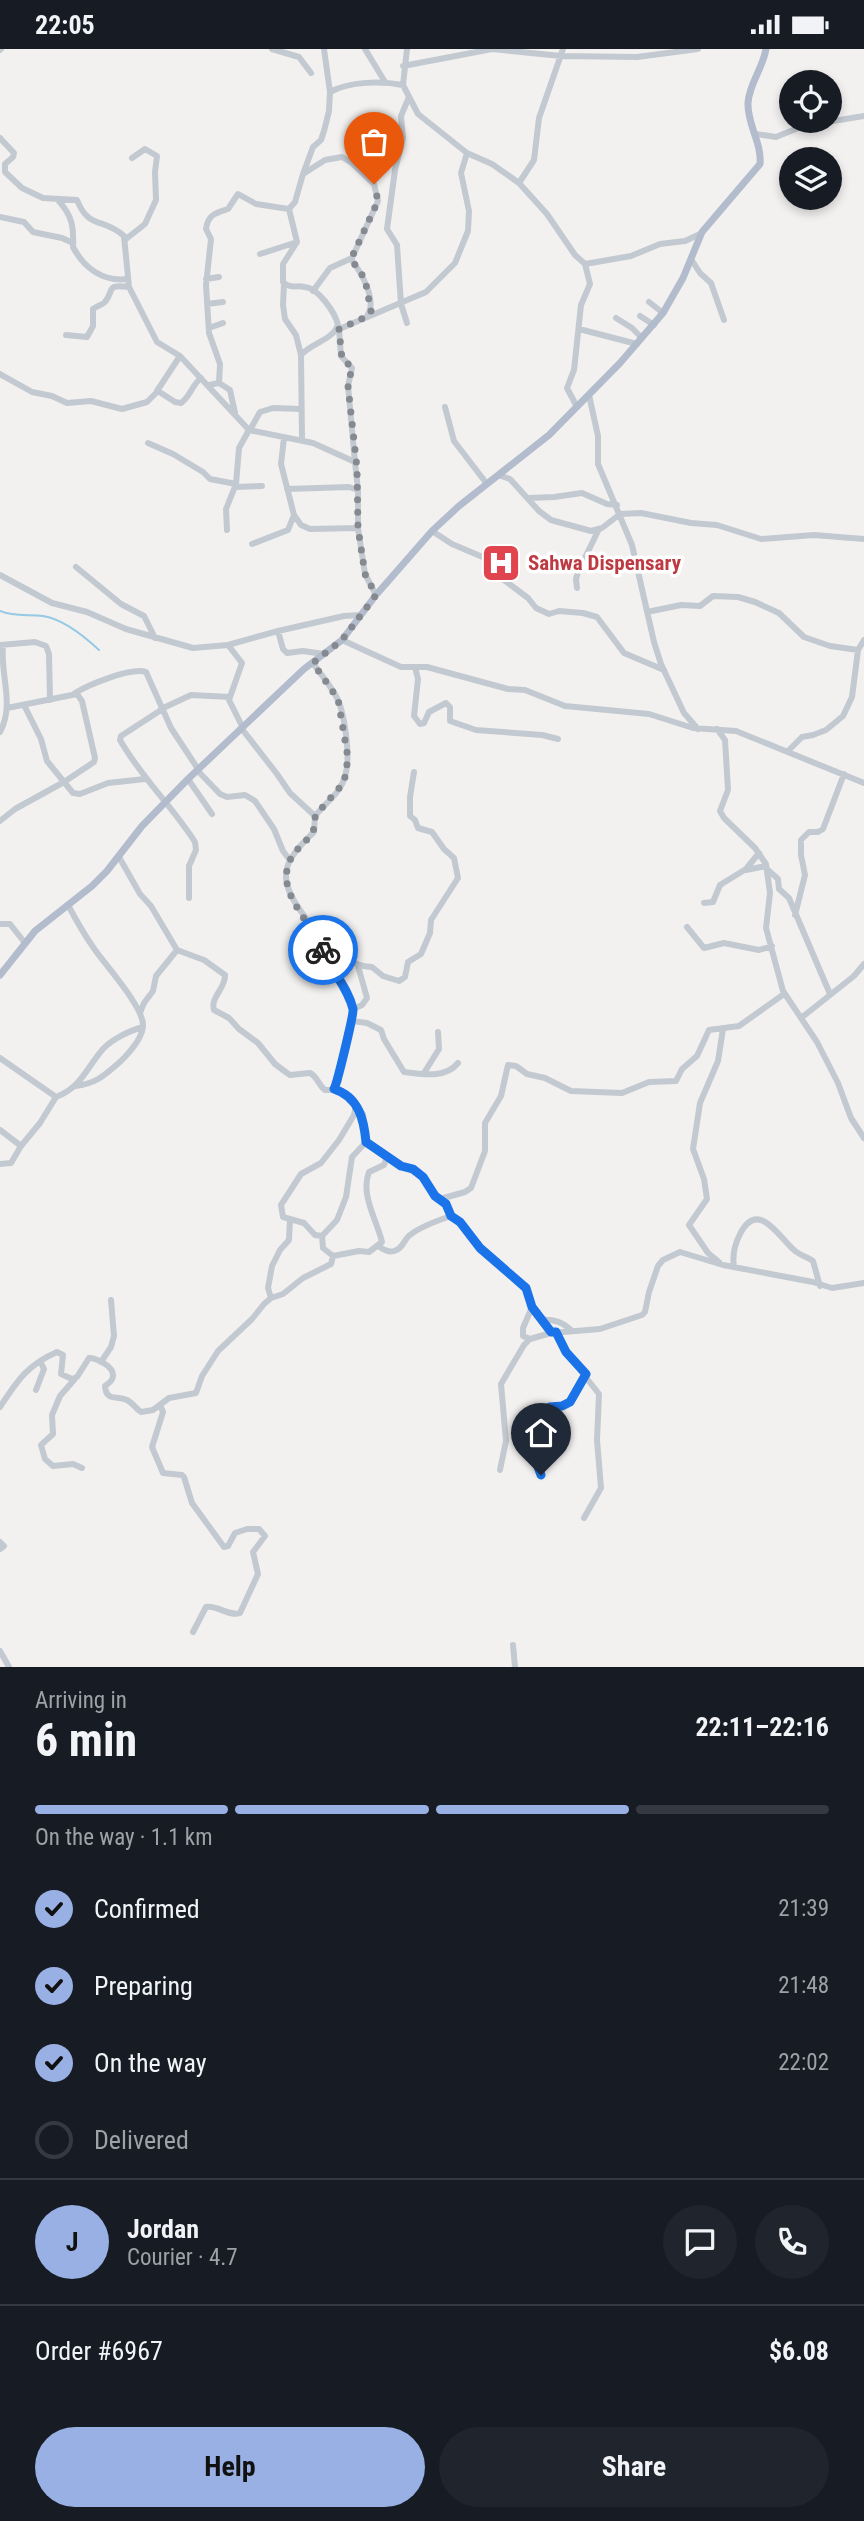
<!DOCTYPE html>
<meta charset="utf-8">
<style>
body{margin:0;font-family:"Roboto Condensed",sans-serif;background:#20242c;color:#f1f3f6;height:100vh;display:flex;flex-direction:column;font-size:26px;white-space:nowrap}
*{box-sizing:border-box;margin:0}
p{font-size:23px;color:#9ea1a6}
.icon{flex:none;width:38px;height:38px;fill:none;stroke:currentColor;stroke-width:2;stroke-linecap:round;stroke-linejoin:round}
.map{position:relative;height:1618px;overflow:hidden}
.details{display:flex;flex-direction:column;background:#171b24;flex:1}
.details>*{flex:none}
.buttons{position:absolute;left:779px;top:21px;display:grid;gap:14px}
.buttons a{display:grid;place-items:center;width:63px;height:63px;border-radius:50%;background:#171b24;box-shadow:0 4px 10px #0003;font-size:35px}
.pin{position:absolute;display:grid;place-items:center;width:60px;height:60px;color:#fff;margin:-72px -30px;border-radius:50% 50% 50% 0;rotate:-45deg;box-shadow:0 0 7px #0007}
.pin .icon{rotate:45deg}
.courier{position:absolute;display:grid;place-items:center;width:70px;height:70px;margin:-35px;border:5px solid #1a73e8;border-radius:50%;background:#fff;color:#222;box-shadow:0 2px 9px #0007}
.head em{font-style:normal;font-weight:700}
.head div{display:flex;flex-direction:column-reverse}
.head{display:flex;align-items:center;justify-content:space-between;height:119px;padding:0 35px}
h1{font-size:46px;font-weight:700;line-height:52px}
.bar{display:grid;grid-template-columns:repeat(4,1fr);gap:10px 7px;align-content:center;height:84px;padding:0 35px}
.bar i{height:9px;border-radius:5px;background:#363941}
.bar .active{background:#99b0e4}
.bar p{grid-column:span 4}
.line{display:flex;align-items:center;gap:18px;padding:0 35px;border-top:2px solid #363941}
.line div{flex:1}
.round{display:grid;place-items:center;flex:none;width:74px;height:74px;border-radius:37px;background:#20242c}
ol{padding:0 35px;list-style:none}
li{display:flex;align-items:center;gap:21px;height:77px}
li p{margin-inline-start:auto}
li .icon{padding:7px;border-radius:50%;background:#99b0e4;color:#111;stroke-width:4}
li:last-child{color:#9ea1a6}
li i{width:38px;height:38px;border:4px solid #363941;border-radius:50%}
.button{display:flex;gap:14px;margin-top:auto;padding:14px 35px}
.button a{flex:1;height:80px;border-radius:42px;background:#99b0e4;color:#111;font-size:28px;font-weight:700;line-height:80px;text-align:center}
.button a+a{background:#20242c;color:#f1f3f6}
.status{display:flex;justify-content:space-between;align-items:center;height:49px;padding:0 35px;background:#171b24;direction:ltr}
.status svg{height:19px;fill:currentColor}
.map>svg:first-child{display:block}
</style>
<div class="status"><b>22:05</b><svg viewBox="0 0 49 12"><path d="M0 12V9h3v3zM5 12V6h3v6zM10 12V3h3v9zM15 12V0h3v12zM26 1h20v11H26zM47 4h2v5h-2z"/></svg></div>
<div class="map">
<svg width="864" height="1618" viewBox="0 0 864 1618">
<rect width="100%" height="100%" fill="#f2f1f0"/>
<g fill="none" stroke-linecap="round" stroke-linejoin="round">
<path stroke="#96c9e3" stroke-width="2" d="M0,562C14,568 29,565 43,567C64,570 85,588 99,601"/>
<path stroke="#c3c9d0" stroke-width="6" d="M272,0L299,8L311,24
M324,0L330,43
M365,0L385,33
M407,0L403,36L418,65L467,104L492,115L519,134L547,165L575,206L585,215L590,235L581,256L574,321L567,339L577,358
M0,1L1,0
M403,17L492,0L561,7L637,8L698,0
M756,85L776,88L803,77L864,67
M0,89L14,104L13,108L5,115V123L22,139L43,149L77,151C89,181 103,168 124,187L129,238L157,293L180,307L249,381L313,394L355,413L358,441V479L365,525L376,546
M303,125L313,98L321,91L324,82L329,62L330,43C350,32 381,32 403,36
M519,134L534,111L539,69L563,0
M57,150C72,166 74,177 73,198C84,219 103,233 127,230
M289,160L297,193L283,215V233C290,240 296,236 305,238C318,239 335,263 338,276C333,291 311,294 301,306L302,391
M0,168L24,173L33,183L62,189L73,194
M126,190L145,175L156,151L155,123L157,107L145,100L132,109
M260,205L297,193
M351,210C361,223 378,252 367,267
M691,210L700,224L711,234L724,271
M585,215L631,207L660,195L685,192L700,185
M206,230L219,228
M284,235L283,256L285,270L296,286L301,306
M649,253L663,264
M207,255L223,253
M640,267L654,276
M616,269L632,279L642,289
M407,274L401,255L397,196L387,180L395,121L403,89L401,67L409,48
M209,279L223,274
M339,280L341,307L352,319L348,337L355,413
M579,280L637,295
M337,281L426,243L455,214L468,182L469,162L461,124L467,104
M66,286L87,288L93,277V260C97,257 102,256 105,253C115,241 105,235 129,238
M0,325L32,343L52,347L67,354L91,352L122,360L147,353L158,342L175,353L181,354C190,348 192,336 201,329
M219,334L230,341L235,364
M209,336L219,334L220,315L209,284L206,236L211,190L206,180C208,165 216,164 228,160L238,145L256,155L289,160L295,153L303,125L325,111L342,108L352,114L374,135L378,152L352,209L330,219L313,242
M157,342L180,307
M589,346L598,387V415L632,496L654,593L661,615L684,664L698,680
M445,358L454,392L487,435
M250,381L260,363L273,359L301,360
M284,389L281,415L294,466L301,476L310,480L358,479
M148,394L173,405L203,423L210,430L236,435
M498,426L510,430L539,462L551,471L591,482L602,479L620,465L641,464L691,474L717,476L761,490L814,486L864,490
M235,438L262,437
M287,440L349,438L358,441
M529,449L554,448L582,444L607,455L617,456
M227,481L226,460L236,435L239,399L249,381
M432,482L452,495L492,512
M252,495L288,481L294,466
M76,518L121,555L144,567L155,589
M496,525L528,549L536,559L549,565L559,562L583,564L597,568L624,604L664,621
M0,526L52,554L87,563L126,580L193,599L228,596L278,582L344,567L360,566
M577,539L576,530L578,523L599,480
M647,563L681,556L700,557L713,547L738,548L755,553L779,564L804,588L830,597L858,601
M278,582L283,600L287,604L303,602L324,605
M342,591L401,618H427L508,640L525,641L565,657L649,665L693,679L736,682L864,734
M0,596L35,593L46,597L49,605L50,651
M228,596L242,614L229,651L243,679
M313,614C321,626 332,638 338,651C345,667 351,710 345,727C341,744 325,754 315,767
M415,618L418,630L414,667L420,675L424,674L429,663L446,654L450,658V672L476,681L542,686L558,690
M75,644C88,636 131,618 146,623L171,679L198,720
M24,656L41,690L47,712L73,744L80,745L108,734L145,730
M161,660L191,646L230,648
M161,661L121,687L120,691C141,728 172,757 195,793L196,801L189,817V849
M242,680L277,725L290,744L315,767L314,783C281,814 276,830 305,868C309,874 312,881 317,887C322,892 330,891 336,896C350,909 351,917 372,918L383,927L399,932L405,928L408,913L421,905L430,884L431,871L458,829L454,809L444,800L432,783L418,779L415,771L410,767V748L414,723
M717,680L725,691L728,741L720,762L724,769L755,799L766,815L770,844L766,879L783,942L817,993L838,1034L851,1069L864,1089
M0,683C15,655 0,626 3,597
M788,702L802,688L813,686L826,681L843,667L852,648L858,601L864,591
M197,721L220,745L227,748L245,746L255,752L274,780L283,802L289,810
M188,730L212,765
M0,772L15,760L64,733L94,713L95,709L82,652L77,645L7,659
M746,821L766,817
M768,821L778,830L779,840L789,849L830,945
M704,854L713,853L720,836L746,820L759,804
M68,856C76,871 84,885 93,898C105,916 143,957 143,976C143,989 130,1003 121,1012C105,1026 96,1035 75,1037
M795,866L805,826L801,806V791L809,783H818L823,780L844,725
M0,875H10L25,894
M687,878L704,899L724,894L759,901L772,897
M317,888L328,913L339,927L353,960L352,972L348,981L339,1021V1032L334,1040
M353,960L362,956L367,949L358,917
M140,964L144,954L153,942L156,927L177,901
M801,969L854,927L864,915
M352,972L367,974L381,981L384,990L404,1023C422,1025 445,1030 458,1014
M0,1009L56,1048C81,1039 87,1018 103,1000C112,990 131,981 143,978
M424,1024L439,1000L438,983
M0,1081L21,1097
M387,1108L423,1128L432,1144L446,1155L451,1167L460,1173L480,1198L525,1239L532,1258L551,1284
M0,1115L11,1114L21,1097L40,1074L56,1048
M440,1150L465,1143L471,1139L485,1102V1074L501,1047L508,1016L516,1017L527,1025L545,1029L571,1042L622,1044L649,1033L676,1032L682,1020L697,1007L709,981L739,977L784,945
M322,1187L315,1186L304,1174L283,1168L281,1156L301,1125L321,1114L339,1091L354,1066L356,1056
M378,1197C383,1200 388,1204 394,1202C403,1200 404,1190 410,1186C420,1178 439,1171 451,1167
M333,1207L359,1202L369,1203L382,1193C377,1171 360,1146 369,1123L384,1116L387,1108L366,1093
M719,1213L708,1204L689,1176L707,1150L704,1130L693,1100L700,1054L718,1012L723,980
M734,1217C732,1206 735,1195 740,1185C758,1150 778,1187 794,1201C799,1206 808,1208 813,1212L820,1237
M271,1249L268,1239L272,1217L280,1201L289,1191L290,1170
M542,1271C554,1270 562,1273 571,1281
M556,1283L566,1303L599,1345L597,1391L601,1439L584,1469
M530,1290L523,1287V1279L532,1258
M101,1313L111,1298L114,1287L111,1251
M74,1331L60,1347L52,1366L53,1385L41,1396L45,1410L53,1417L73,1415L82,1419
M36,1341L44,1320L40,1312
M160,1356L163,1363L152,1398L163,1424L182,1426L184,1428L192,1454L224,1498L228,1497L235,1484L247,1480H259L265,1487L253,1503L258,1525L240,1564C229,1568 218,1556 206,1558L193,1583
M0,1358C17,1332 27,1316 57,1303L63,1306L61,1325L72,1330L77,1328L89,1309C96,1309 114,1317 113,1327C113,1331 108,1335 105,1337C106,1353 117,1346 127,1351C133,1354 136,1360 141,1363L153,1361L169,1349L196,1344L202,1327L218,1302L252,1270L264,1255L271,1249L283,1245L303,1229L331,1215L333,1207L323,1199L322,1187L337,1171L346,1148L352,1108L366,1093L363,1065L356,1056L338,1041H325C318,1036 318,1028 310,1024L290,1026L287,1024L275,1015L258,994L239,980L229,969L214,961C210,948 226,939 225,926L204,911L177,901L151,857L140,845L119,808
M500,1421L506,1392L501,1335L524,1296L530,1290L551,1284L600,1280L642,1266L645,1263L649,1243L658,1217L663,1211L680,1203L723,1216L813,1233L832,1239L864,1234
M541,1426L538,1418L542,1408L538,1368C551,1355 560,1361 568,1355C575,1349 581,1334 586,1326
M0,1493L4,1497L0,1500
M513,1596L515,1618
M0,1602L9,1618"/>
<path stroke="#b3bccc" stroke-width="7" d="M0,926L35,882L92,837L107,822L142,777L188,730L304,620L342,591L376,546L432,482L459,457L549,386L620,314L663,264L683,229L702,183L760,115C762,94 747,75 748,54C749,35 763,19 766,0"/>
</g>
<g fill="none" stroke-linecap="round" stroke-linejoin="round">
<path stroke="#858990" stroke-width="7" stroke-dasharray="0 12.6" d="M323,901C314,880 290,855 287,834C282,796 319,796 315,767L340,738L345,728L348,709L338,650L313,614L342,591L376,546L365,525L358,479L357,419L348,337L352,318L342,310L339,280L368,267L371,262L365,230L351,210L378,152L374,135"/>
<path stroke="#1a73e8" stroke-width="9" d="M323,901C331,922 348,938 353,960C354,965 337,1035 334,1040C359,1048 364,1071 366,1093L401,1117L413,1120L423,1128L435,1147L446,1155L451,1167L460,1173L480,1199L526,1239L532,1258L551,1283H556L566,1303L586,1325L570,1353L562,1357L550,1358L538,1368L542,1408L538,1418L541,1426"/>
</g>
<defs>
<g id="hospital-square" transform="scale(2.0125)"><rect x="-9" y="-9" width="18" height="18" rx="4" fill="#e0444e" stroke="#fff"/><path d="M-5-5h3v3.5h4V-5h3V5h-3V1.5h-4V5h-3Z" fill="#fff"/></g>
</defs>
<g fill-rule="evenodd">
<use href="#hospital-square" x="501" y="514"/>
</g>
<g text-anchor="middle" stroke-width="7" stroke-linejoin="round" paint-order="stroke">
<g font-size="21" font-weight="bold" fill="#be3a42" stroke="#fff" text-anchor="start">
<text x="528" y="521">Sahwa Dispensary</text>
</g>
</g>
</svg>
<div class="buttons">
<a><svg class="icon" aria-label="locate" viewBox="0 0 24 24"><circle cx="12" cy="12" r="6"/><path d="M12 2v4M12 18v4M2 12h4M18 12h4"/></svg></a>
<a><svg class="icon" aria-label="layers" viewBox="0 0 24 24"><path d="M12 4l9 5-9 5-9-5zM3 14l9 5 9-5"/></svg></a>
</div>
<div class="pin" style="left:374px;top:135px;background:#ea580c"><svg class="icon" aria-label="bag" viewBox="0 0 24 24"><path d="M5 8h14l-1 12H6zM9 8a3 3 0 0 1 6 0"/></svg></div>
<div class="pin" style="left:541px;top:1426px;background:#1f2937"><svg class="icon" aria-label="home" viewBox="0 0 24 24"><path d="M3 11l9-7 9 7M6 9v11h12V9"/></svg></div>
<div class="courier" style="left:323px;top:901px"><svg class="icon" aria-label="bike" viewBox="0 0 24 24"><circle cx="6" cy="16" r="4"/><circle cx="18" cy="16" r="4"/><path d="M6 16l4-8h5l3 8M10 8l3 8H6M13 5h3"/></svg></div>
</div>
<section class="details">
<div class="head"><div><h1>6 min</h1><p>Arriving in</p></div><em>22:11–22:16</em></div>
<div class="bar"><i class="active"></i><i class="active"></i><i class="active"></i><i></i><p>On the way · 1.1 km</p></div>
<ol>
<li><svg class="icon" aria-label="check" viewBox="0 0 24 24"><path d="M5 12l5 5 9-10"/></svg>Confirmed<p>21:39</p></li>
<li><svg class="icon" aria-label="check" viewBox="0 0 24 24"><path d="M5 12l5 5 9-10"/></svg>Preparing<p>21:48</p></li>
<li><svg class="icon" aria-label="check" viewBox="0 0 24 24"><path d="M5 12l5 5 9-10"/></svg>On the way<p>22:02</p></li>
<li><i></i>Delivered</li>
</ol>
<div class="line" style="height:126px"><b class="round" style="background:#99b0e4;color:#111">J</b><div><b>Jordan</b><p>Courier · 4.7</p></div><a class="round"><svg class="icon" aria-label="chat" viewBox="0 0 24 24"><path d="M4 5h16v11H9l-5 4z"/></svg></a><a class="round"><svg class="icon" aria-label="phone" viewBox="0 0 24 24"><path d="M5 4h4l2 5-3 2q2 4 5 5l2-3 5 2v4C11 20 4 13 5 4z"/></svg></a></div>
<div class="line" style="height:91px"><div>Order #6967</div><b>$6.08</b></div>
<div class="button"><a>Help</a><a>Share</a></div>
</section>
